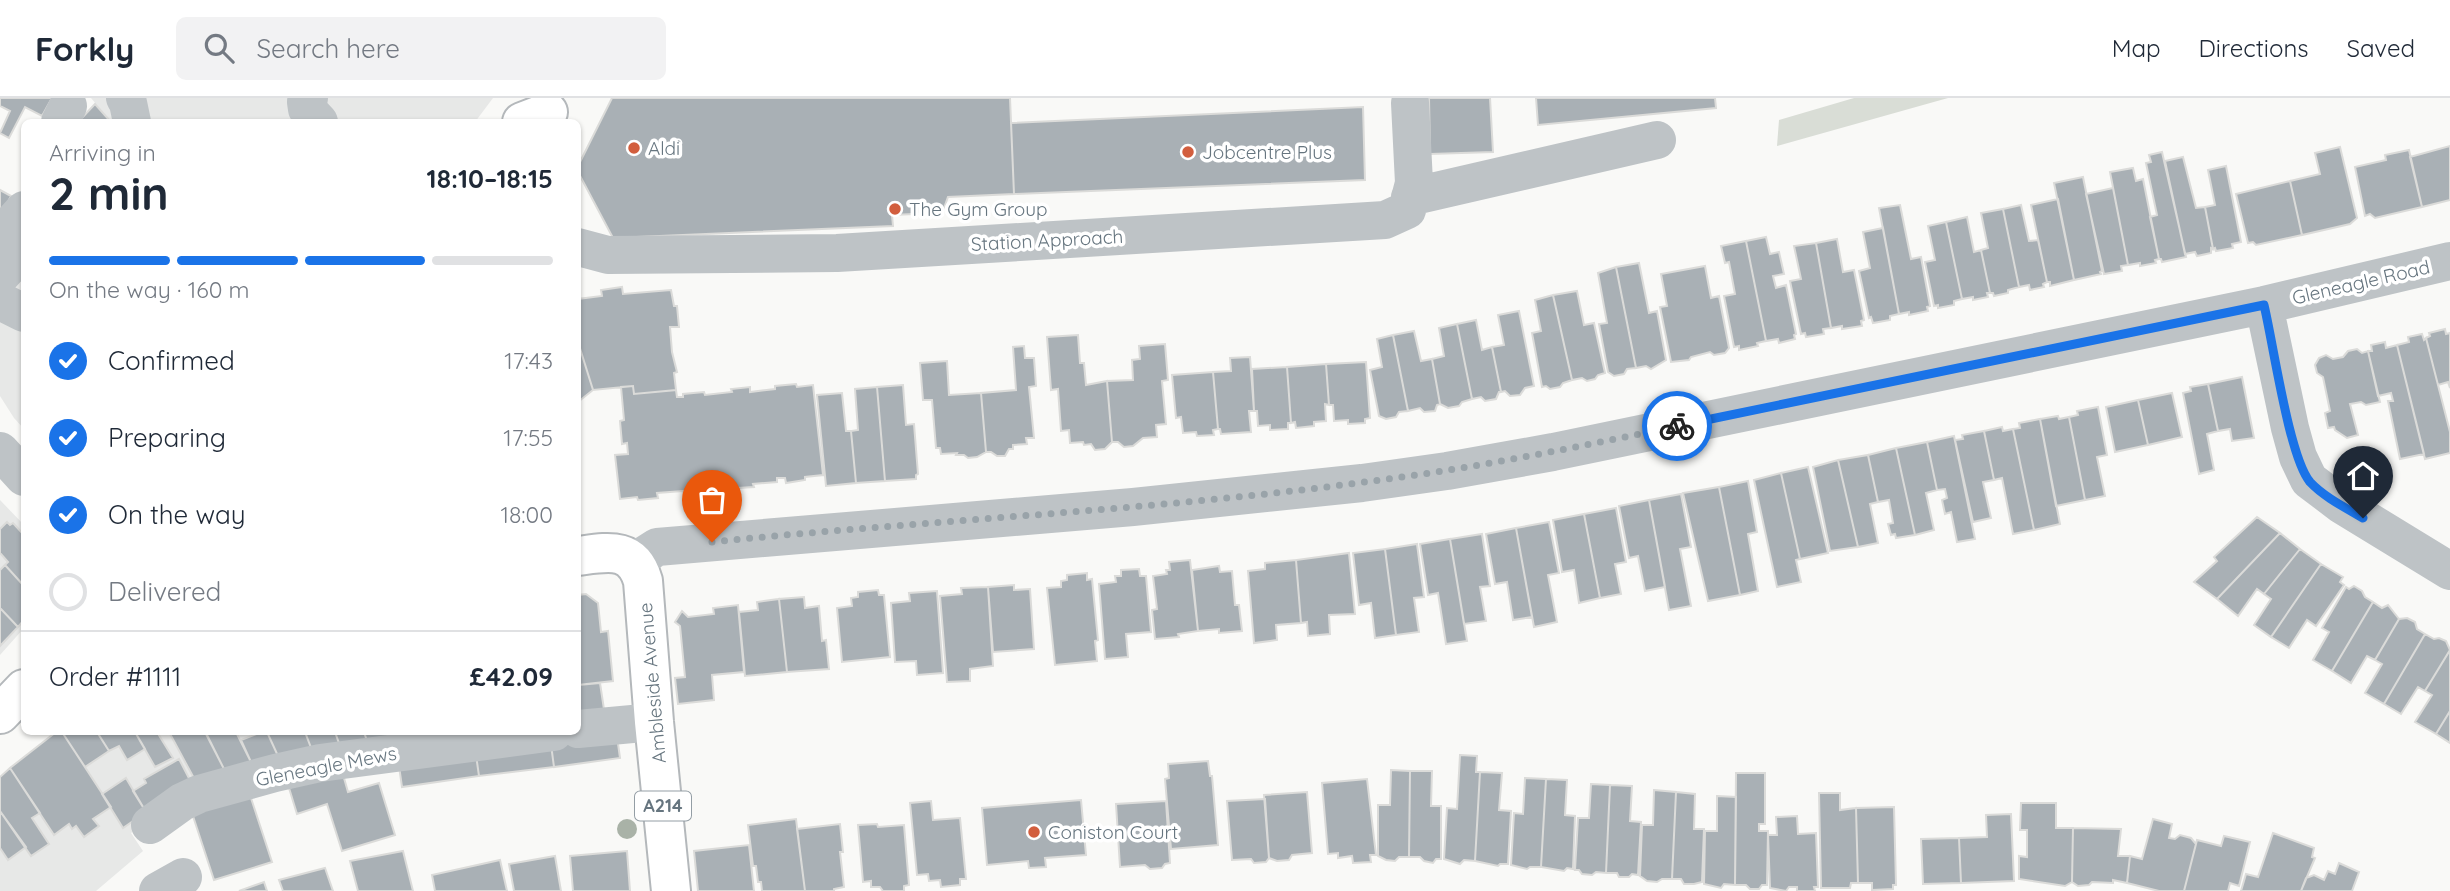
<!DOCTYPE html>
<meta charset="utf-8">
<style>
body{margin:0;font-family:Quicksand,sans-serif;background:#f2f2f3;color:#1f2937;height:100vh;display:flex;flex-direction:column;font-size:26px;white-space:nowrap}
*{box-sizing:border-box;margin:0}
p{font-size:23px;color:#747a83}
.icon{flex:none;width:38px;height:38px;fill:none;stroke:currentColor;stroke-width:2;stroke-linecap:round;stroke-linejoin:round}
.map{position:relative;flex:1;overflow:hidden}
.details{position:absolute;left:21px;top:21px;width:560px;height:616px;display:flex;flex-direction:column;background:#fff;border-radius:10px;box-shadow:0 2px 5px #0004}
.details>*{flex:none}
.pin{position:absolute;display:grid;place-items:center;width:60px;height:60px;color:#fff;margin:-72px -30px;border-radius:50% 50% 50% 0;rotate:-45deg;box-shadow:0 0 7px #0007}
.pin .icon{rotate:45deg}
.courier{position:absolute;display:grid;place-items:center;width:70px;height:70px;margin:-35px;border:5px solid #1a73e8;border-radius:50%;background:#fff;color:#222;box-shadow:0 2px 9px #0007}
.overview em{font-style:normal;font-weight:700}
.overview div{display:flex;flex-direction:column-reverse}
.overview{display:flex;align-items:center;justify-content:space-between;height:119px;padding:0 28px}
h1{font-size:46px;font-weight:700;line-height:52px}
.bar{display:grid;grid-template-columns:repeat(4,1fr);gap:10px 7px;align-content:center;height:84px;padding:0 28px}
.bar i{height:9px;border-radius:5px;background:#e0e1e3}
.bar .selected{background:#1a73e8}
.bar p{grid-column:span 4}
.line{display:flex;align-items:center;gap:18px;padding:0 28px;border-top:2px solid #e0e1e3}
.line div{flex:1}
ol{padding:0 28px;list-style:none}
li{display:flex;align-items:center;gap:21px;height:77px}
li p{margin-inline-start:auto}
li .icon{padding:7px;border-radius:50%;background:#1a73e8;color:#fff;stroke-width:4}
li:last-child{color:#747a83}
li i{width:38px;height:38px;border:4px solid #e0e1e3;border-radius:50%}
header{display:flex;align-items:center;gap:42px;box-sizing:border-box;height:98px;padding:0 35px;background:#fff;border-bottom:2px solid #e0e1e3}
header strong{font-size:33px}
nav{display:flex;gap:38px;margin-inline-start:auto;font-size:24px}
.search{width:490px;height:63px;background:#f2f2f3;display:flex;align-items:center;gap:18px;box-sizing:border-box;padding:0 24px;border-radius:10px;color:#747a83;font-size:26px}
.map>svg:first-child{display:block}
</style>
<header>
<strong>Forkly</strong>
<div class="search"><svg class="icon" aria-label="search" viewBox="0 0 24 24"><circle cx="10" cy="10" r="6"/><path d="M15 15l6 6"/></svg>Search here</div>
<nav><a>Map</a><a>Directions</a><a>Saved</a></nav>
</header>
<div class="map">
<svg width="2450" height="793" viewBox="0 0 2450 793">
<rect width="100%" height="100%" fill="#f9f9f7"/>
<path fill="#e7e8e7" d="M91,0H493L475,24H111Z
M24,124V331L14,320L0,298V150Z
M0,402L24,427V530L0,557Z
M56,634H516L180,701L131,735L143,753L96,793H0V679Z"/>
<path fill="#d9ddd6" d="M1854,0H1948L1777,48L1779,22Z"/>
<path fill="#a9b0b5" stroke="#dbdbd9" stroke-width="2" d="M0,0H52L42,18L25,9L9,40L0,35L10,13L0,8Z
M612,0H1010L1014,96L948,99L944,110L938,115L892,117L893,128L613,140L578,74V68Z
M1429,0H1490L1493,54L1430,56Z
M1536,0H1715L1716,10L1538,27Z
M95,6L111,24H78Z
M1363,9L1365,82L1014,96L1011,25Z
M2450,48V102L2422,109L2410,59Z
M2340,49L2357,120L2350,126L2302,137L2290,83L2320,76L2315,55Z
M2409,52L2422,109L2375,120L2370,116L2365,118L2355,69L2386,62L2385,57Z
M2162,54L2186,159L2162,164L2161,161H2159L2150,119L2157,117L2146,65L2151,64L2149,57Z
M2183,59L2196,110L2205,109L2213,151L2211,150V155L2197,158L2195,154L2185,156L2165,63Z
M2226,68L2241,144L2232,146L2233,150L2216,153L2215,150L2213,151L2205,109L2215,107L2208,72Z
M2133,70L2136,83L2143,81L2159,161L2155,162L2156,165L2140,168V165L2128,167L2110,74Z
M2083,79L2102,173L2100,174L2101,176L2074,182L2054,85Z
M2290,83L2302,137L2256,147L2253,144L2248,145L2236,96Z
M2113,90L2128,167L2121,168L2122,173L2104,176L2086,96Z
M0,92L11,98L2,116L0,115Z
M2058,101L2074,182L2050,188V184H2047L2031,107Z
M1900,107L1911,161L1921,159L1930,208L1927,209L1928,213L1909,217V214L1899,216L1879,110Z
M2021,107L2029,143L2038,142L2047,184L2043,186L2044,189L2030,192L2029,187L2019,189L2003,111Z
M2003,111L2019,189L2008,192V195L1994,198L1993,195H1990L1981,152L1988,150L1981,115Z
M1967,119L1974,154L1981,152L1990,195H1987L1988,199L1973,202V199L1962,201L1946,124Z
M1946,124L1962,201L1954,203V207L1938,210V207L1934,208L1925,164L1935,162L1928,128Z
M1883,130L1899,216L1890,218V222L1873,225L1871,219L1869,220L1859,173L1870,170L1863,134Z
M1766,139L1770,156L1779,154L1784,176L1773,178L1776,190L1786,187L1796,236L1794,237L1795,241L1779,245L1778,241L1766,243L1746,143Z
M1837,141L1843,174L1854,172L1864,222L1861,223L1862,228L1842,231V228L1831,230L1816,145Z
M1746,143L1766,243L1757,245L1758,248L1739,252V248L1734,249L1724,198L1735,196L1729,164L1725,165L1721,148Z
M1816,145L1831,230L1823,231L1824,236L1806,239L1805,235L1801,236L1790,183L1801,181L1794,148Z
M1639,165L1649,215L1657,213L1666,262L1651,271L1646,268L1636,270L1616,169Z
M1705,168L1711,200L1719,198L1729,250L1725,255L1714,257L1710,254L1691,259L1689,262L1671,264L1660,209L1667,208L1661,176Z
M1616,169L1636,270L1627,271L1624,276L1614,278L1608,274L1599,226L1607,225L1598,175Z
M622,189L623,196L671,192L674,208H677L679,229H670L672,254L677,274L674,275L676,292L634,296L633,288L593,292L578,244V201L602,198L601,192Z
M1577,193L1584,227L1594,225L1605,275L1598,277L1595,281L1587,283L1582,280L1572,282L1553,197Z
M1553,197L1572,282L1563,285L1560,289L1550,291L1546,288L1542,289L1532,235L1541,233L1535,202Z
M1519,213L1534,288L1525,290L1520,297L1510,298L1505,293L1501,294L1492,249L1504,247L1498,217Z
M1476,222L1482,252L1492,249L1501,294H1499L1496,301L1485,303L1481,299L1472,301L1457,226Z
M1457,226L1472,301L1462,304L1459,308L1448,310L1440,306L1432,261L1444,258L1439,230Z
M2445,231L2446,236L2450,235V290L2448,284L2438,287L2426,240L2430,238L2429,235Z
M1414,233L1421,263L1432,261L1440,306L1437,307L1435,313L1424,314L1420,310L1408,313L1393,237Z
M2422,236L2424,242L2426,240L2450,334V355L2425,361L2397,247L2409,244L2408,239Z
M1078,237L1080,265H1084L1086,287L1107,283L1112,344L1105,351L1095,352L1091,346L1084,347L1083,344L1070,345L1069,332L1061,333L1058,291L1051,292L1047,239Z
M1393,237L1408,313L1399,314L1396,319L1386,321L1379,318L1370,272L1382,269L1377,241Z
M578,244L593,292L578,304Z
M2385,244L2386,250L2397,247L2424,356L2400,361L2388,303H2393L2391,295L2378,298L2368,253H2372L2371,247Z
M1165,246L1168,282L1162,283L1166,326L1156,327L1157,339L1143,340L1133,348L1124,349L1118,344H1112L1107,283L1133,282L1132,262L1140,261L1139,248Z
M1024,248L1025,260H1034L1036,288L1029,289L1034,340H1026L1027,346L1013,347V351H1009L1005,358H997L991,354H986L981,295L1016,292L1013,249Z
M2357,251L2362,255L2368,253L2380,304L2366,307L2361,304L2350,306L2358,337L2347,340L2335,332L2334,329L2328,330L2325,315L2330,313L2323,279L2317,275L2315,267L2319,260L2326,257L2333,261L2343,259L2348,253Z
M1250,259L1254,313H1249L1251,334L1221,336L1220,331H1218L1213,274L1231,273L1230,260Z
M947,263L949,297L981,295L986,354L977,359L968,360L964,357H956L957,355L941,356L940,350H936L932,302H923L920,265Z
M1366,264L1370,320L1365,321V325L1348,326V322L1334,323L1333,307H1329L1326,266Z
M1326,266L1329,307L1325,306L1326,323L1314,324V328L1296,330L1295,324L1291,325L1287,269Z
M1287,269L1291,325H1288V331L1270,332V327L1258,328L1257,313H1254L1252,271Z
M1213,274L1218,331L1213,332L1214,337L1197,338L1196,334L1183,335L1181,319L1176,320L1172,277Z
M2242,279L2254,340L2232,343L2230,331L2218,333L2208,286Z
M796,286L797,289L813,287L823,377L805,379V382L786,385L785,380H777V384L753,386L754,389L703,392V394L684,396L683,393L657,395L658,400L638,402L637,399L620,401L615,357L628,356L627,345L622,346L620,323L624,322L621,289L633,288L634,296L676,292L677,299H683V296L704,294L705,297L732,294L731,291L750,289V294L775,291V288Z
M2208,286L2218,333L2207,336L2214,372L2199,376L2183,295L2191,293L2190,289Z
M903,287L906,327L914,326L918,376L916,377V381L885,383L877,289Z
M877,289L885,383L856,385L851,333L858,332L855,291Z
M842,295L846,333H851L856,385L826,388L817,297Z
M2172,295L2182,339L2148,347L2138,302Z
M2138,302L2148,347L2115,354L2106,309Z
M2098,309L2107,357L2097,359L2105,398L2085,402L2069,319L2078,317L2077,313Z
M2058,318L2059,321L2069,319L2085,402L2056,408L2040,321Z
M2040,321L2060,426L2034,432L2013,331L2020,330L2019,325Z
M2002,329L2003,333L2013,331L2034,432L2013,436L2002,380L1994,382L1984,333Z
M1984,333L1994,382L1983,384L1991,420L1973,424L1955,342L1963,341L1962,337Z
M1954,338L1975,441L1957,444L1951,414L1945,416L1942,402L1947,400L1945,391L1937,392L1927,344Z
M1927,344L1937,392L1926,395L1934,432L1915,437L1896,350Z
M1896,350L1915,437L1896,440L1895,436L1891,437L1888,426L1893,425L1889,402L1878,404L1868,357Z
M1868,357L1878,404L1870,406L1878,445L1858,449L1838,362Z
M1838,362L1858,449L1830,453L1813,369Z
M1808,369L1828,455L1800,461L1781,375Z
M1781,375L1800,461L1796,462L1801,484L1777,489L1754,382Z
M1748,383L1757,434L1748,436L1758,493L1740,497L1719,389Z
M1719,389L1740,497L1708,503L1683,395Z
M1681,396L1691,449L1680,451L1691,508L1669,512L1649,402Z
M1649,402L1665,489L1645,493L1638,458L1629,460L1619,408Z
M1616,410L1626,464L1615,466L1621,496L1600,500L1584,416Z
M1584,416L1600,500L1579,505L1574,472L1562,474L1553,422Z
M2257,419L2280,435L2217,501L2194,484L2217,463L2214,459Z
M7,424L10,427L13,425L24,437V488L5,467L8,464L0,455V431Z
M1549,424L1559,475L1548,477L1557,524L1534,529L1516,430Z
M1516,430L1532,519L1513,522L1507,484L1495,486L1486,436Z
M2280,435L2300,451L2264,496L2257,491L2238,518L2217,501Z
M1482,436L1490,488L1480,489L1486,523L1464,526L1450,441Z
M1450,441L1467,543L1446,546L1438,495L1428,497L1420,446Z
M1417,446L1424,499L1414,500L1419,534L1396,537L1385,451Z
M1385,451L1396,537L1375,540L1371,505L1359,507L1353,455Z
M2300,451L2321,466L2271,539L2254,527L2271,501L2264,496Z
M1349,455L1355,516L1329,517L1330,536L1308,538L1307,524L1301,525L1296,462Z
M1190,462L1198,533L1178,536L1179,539L1155,541L1152,512L1157,511L1153,478L1167,476L1166,472H1170L1169,464Z
M1296,462L1301,525L1276,527L1277,542L1254,545L1248,473L1265,471V465Z
M2321,466L2343,479L2340,484L2344,487L2316,528L2307,522L2289,550L2271,539Z
M5,467L24,488V522L18,529L0,510V472Z
M1219,468L1220,474L1232,473L1235,507H1239L1242,533L1219,535V531L1198,533L1192,472Z
M1139,471L1140,478H1146L1151,534L1126,536L1128,559L1105,561L1099,486L1116,484L1115,478H1121V472Z
M1087,475V482L1092,481L1098,542L1095,543L1097,563L1055,567L1047,490L1061,489V483L1067,482V477Z
M1014,487V492L1030,491L1034,551L993,554L988,489Z
M2354,488L2362,493L2365,499L2373,504L2332,573L2313,562L2329,534L2322,530L2346,489L2349,491Z
M988,489L993,568L970,571V583L947,584L940,498L962,496L961,490Z
M878,492L879,497H884L890,559L842,564L837,510L852,508L851,500L858,499V494Z
M937,493L943,575L917,577L916,563L895,564L891,505L910,503L909,495Z
M586,496L598,505L601,534L608,533L613,583L578,587V497Z
M804,499L805,510L819,508L822,543L826,542L829,571L787,574L779,501Z
M779,501L787,574L745,578L739,514L758,512L757,504Z
M2373,504L2382,510L2388,507L2399,521L2375,562L2367,558L2351,585L2332,573Z
M738,507L744,574L712,577L714,602L678,606L675,580L685,579L680,528L675,524L682,513L688,519L714,516L713,510Z
M0,510L18,529L0,548Z
M2407,520L2415,524L2417,531L2425,536L2384,606L2365,595L2382,566L2375,562L2399,521Z
M2425,536L2434,541L2439,540L2446,543L2450,552L2425,593L2418,589L2401,616L2384,606Z
M2450,552V613L2436,636L2415,624L2432,597L2425,593Z
M600,585L605,618L578,622V587Z
M2450,613V645L2436,636Z
M616,631L620,660L554,669L550,639Z
M56,634H62L111,709L93,721L99,728L84,739L76,728L72,731L69,726L54,737L10,670Z
M62,634H97L109,653L85,669Z
M97,634H135L145,651L127,662L119,648L109,653Z
M135,634H157L173,660L155,669Z
M169,634H205L225,673L196,684Z
M209,634H236L251,664L225,673L206,635Z
M262,634H267L278,658L251,664L241,642Z
M267,634H305L313,655L278,658Z
M305,634H335L341,651L313,655Z
M335,634H364L369,649L341,651Z
M364,634H393L396,647L369,649Z
M550,639L554,669L479,678L475,650Z
M475,650L479,678L402,689L398,661Z
M1460,657L1477,658L1476,674H1480L1475,763L1464,762L1460,766L1444,761L1447,710L1457,711Z
M179,661L192,686L146,714L133,693L146,685L144,681Z
M1208,663L1210,678H1212L1218,747L1171,751L1165,681L1169,680L1168,666Z
M10,670L40,715L32,720L49,746L31,758L0,713V679Z
M1391,672L1410,673L1409,759H1399L1395,763L1386,762L1378,758V707H1390Z
M342,673L348,694L379,685L395,737L342,753L327,706L297,716L289,690Z
M1410,673H1432L1431,708H1441V761H1436L1433,765L1424,763L1420,759H1409Z
M1480,674L1502,675L1499,712L1511,713L1508,766H1500L1498,768L1475,763Z
M1736,675H1765V726H1759V733H1768L1767,787H1762L1759,791H1750L1746,787H1735Z
M126,680L146,714L123,730L102,696Z
M1525,680L1546,681L1541,769H1530L1527,771L1511,767L1514,715L1523,716Z
M1367,681L1376,757H1370L1371,764L1353,765L1352,758L1338,760V755L1328,756L1322,685Z
M1546,681L1567,682L1565,717L1575,718L1573,771L1567,770L1564,773L1541,769Z
M1591,686L1610,687L1606,775L1596,774L1592,777L1582,776L1579,772H1575L1578,720H1589Z
M1610,687L1632,688L1630,723L1641,724L1638,777L1632,776L1629,779H1619L1617,775H1606Z
M248,691L272,764L214,782L190,709Z
M1654,692L1676,694L1672,781H1662L1657,784L1647,783L1640,778L1642,727H1653Z
M1307,694L1312,755L1292,757L1289,762L1277,763L1269,760L1264,697Z
M1676,694L1695,696L1694,731H1704L1702,784L1694,786H1684L1681,781H1672Z
M1819,695H1840V712L1856,710L1858,785H1851L1850,790H1821Z
M1717,698L1736,699L1735,787L1724,786L1721,790L1704,786L1705,733H1717Z
M1265,701L1269,760L1266,764L1254,765L1251,761L1232,762L1227,703Z
M1081,702L1086,757L1045,760L1046,769L1029,770L1028,763L987,767L982,710Z
M931,703L933,722L960,720L966,781H960V787L941,789L940,782L929,783L928,776L917,777L910,705Z
M1166,703L1170,765L1165,766L1162,770L1150,771L1145,767L1120,769L1116,706Z
M2021,705H2056V730H2073L2072,784L2065,788L2019,781V758L2027,759V732H2020Z
M1894,709L1896,787H1893V791L1872,792V785H1858L1856,710Z
M0,713L26,749L8,762L0,750Z
M2011,716L2014,783L1961,785L1959,740L1987,739L1986,717Z
M1797,718L1798,736L1816,735L1818,789H1814L1815,793H1797V789H1789L1786,793L1770,790L1768,737H1777L1776,719Z
M796,721L805,793H762L761,784H758L756,768H753L748,727Z
M2153,721L2172,726L2169,740L2175,741L2180,737L2191,740L2196,746L2184,793H2159L2127,785L2130,758L2142,761Z
M840,726L843,754H840L844,789L834,791V793H805L797,731Z
M877,726L878,729L904,727L909,787L904,788V793H883L880,789H871V783L863,784L858,727Z
M2073,730L2121,731L2118,758H2130L2127,785L2113,782V785L2092,784L2089,787L2078,788L2072,784Z
M2273,735L2314,750L2312,759L2315,760L2301,793H2241L2246,776L2258,779Z
M2224,738L2250,744L2239,788L2230,785L2228,793H2184L2197,742L2221,748Z
M1959,740L1961,785L1923,786L1921,741Z
M749,747L754,793H698L694,753Z
M403,753L413,793H358L350,763Z
M627,753L630,793H573L570,758Z
M555,758L561,793H514L509,766Z
M500,762L507,793H435L432,777Z
M2339,765L2359,774L2352,793H2301L2306,780L2314,777L2324,782L2328,773L2335,776Z
M325,770L333,793H283L279,782Z
M264,784L267,793H239Z"/>
<g fill="none" stroke-linecap="round" stroke-linejoin="round">
<g stroke="#b4b8bb" stroke-width="42">
<path id="highway" d="M522,24L548,14
M578,458C608,454 633,448 643,483L654,624L671,793
M0,616L24,591"/>
</g>
<path stroke="#bec3c6" stroke-width="38" d="M125,0L128,5L132,24
M309,0L306,4L307,11L319,24
M60,24L68,8
M1410,99L1657,42
M0,138L24,112
M578,149L608,157L837,155L1385,122L1407,112L1414,85L1410,5
M0,178L24,152
M0,203L24,215
M2264,207L2290,330L2298,359L2309,382L2342,407L2450,473
M0,353L24,379
M635,463L657,449L1133,409L1362,385L1447,373L1553,354L2264,207L2450,163
M578,631L654,624
M150,727L182,704L199,696L275,675L320,665L554,634
M158,793L183,779"/>
<use href="#highway" stroke="#fff" stroke-width="38"/>
</g>
<circle fill="#a9b2a7" cx="627" cy="731" r="10"/>
<g fill="none" stroke-linecap="round" stroke-linejoin="round">
<path stroke="#99a3a9" stroke-width="7" stroke-dasharray="0 12.6" d="M712,444C929,422 1148,413 1365,384C1470,371 1574,350 1677,328"/>
<path stroke="#1a73e8" stroke-width="9" d="M1677,328L2264,207C2273,244 2289,359 2310,384C2324,399 2346,410 2363,420"/>
</g>
<g fill="#d25e3e" stroke="#fff" stroke-width="2.5">
<circle cx="634" cy="50" r="7"/>
<circle cx="1188" cy="54" r="7"/>
<circle cx="895" cy="111" r="7"/>
<circle cx="1034" cy="734" r="7"/>
</g>
<g text-anchor="middle" stroke-width="7" stroke-linejoin="round" paint-order="stroke">
<rect fill="#fff" stroke="#949ea5" stroke-width="2" x="635" y="693.5" width="56" height="29" rx="5"/>
<g font-size="18" font-weight="bold" fill="#66757f">
<text x="663" y="714">A214</text>
</g>
<g font-size="19" fill="#66757f" stroke="#fff" text-anchor="start">
<text x="648" y="57">Aldi</text>
<text x="1202" y="61">Jobcentre Plus</text>
<text x="909" y="118">The Gym Group</text>
<text x="1048" y="741">Coniston Court</text>
</g>
<g font-size="19" fill="#66757f" stroke="#fff">
<text transform="translate(1047 142) rotate(-3)" y="7">Station Approach</text>
<text transform="translate(2361 184) rotate(-13)" y="7">Gleneagle Road</text>
<text transform="translate(652 585) rotate(-95)" y="7">Ambleside Avenue</text>
<text transform="translate(326 668) rotate(-11)" y="7">Gleneagle Mews</text>
</g>
</g>
</svg>
<div class="pin" style="left:712px;top:444px;background:#ea580c"><svg class="icon" aria-label="bag" viewBox="0 0 24 24"><path d="M5 8h14l-1 12H6zM9 8a3 3 0 0 1 6 0"/></svg></div>
<div class="pin" style="left:2363px;top:420px;background:#1f2937"><svg class="icon" aria-label="home" viewBox="0 0 24 24"><path d="M3 11l9-7 9 7M6 9v11h12V9"/></svg></div>
<div class="courier" style="left:1677px;top:328px"><svg class="icon" aria-label="bike" viewBox="0 0 24 24"><circle cx="6" cy="16" r="4"/><circle cx="18" cy="16" r="4"/><path d="M6 16l4-8h5l3 8M10 8l3 8H6M13 5h3"/></svg></div>
<section class="details">
<div class="overview"><div><h1>2 min</h1><p>Arriving in</p></div><em>18:10–18:15</em></div>
<div class="bar"><i class="selected"></i><i class="selected"></i><i class="selected"></i><i></i><p>On the way · 160 m</p></div>
<ol>
<li><svg class="icon" aria-label="check" viewBox="0 0 24 24"><path d="M5 12l5 5 9-10"/></svg>Confirmed<p>17:43</p></li>
<li><svg class="icon" aria-label="check" viewBox="0 0 24 24"><path d="M5 12l5 5 9-10"/></svg>Preparing<p>17:55</p></li>
<li><svg class="icon" aria-label="check" viewBox="0 0 24 24"><path d="M5 12l5 5 9-10"/></svg>On the way<p>18:00</p></li>
<li><i></i>Delivered</li>
</ol>
<div class="line" style="height:91px"><div>Order #1111</div><b>£42.09</b></div>
</section>
</div>
